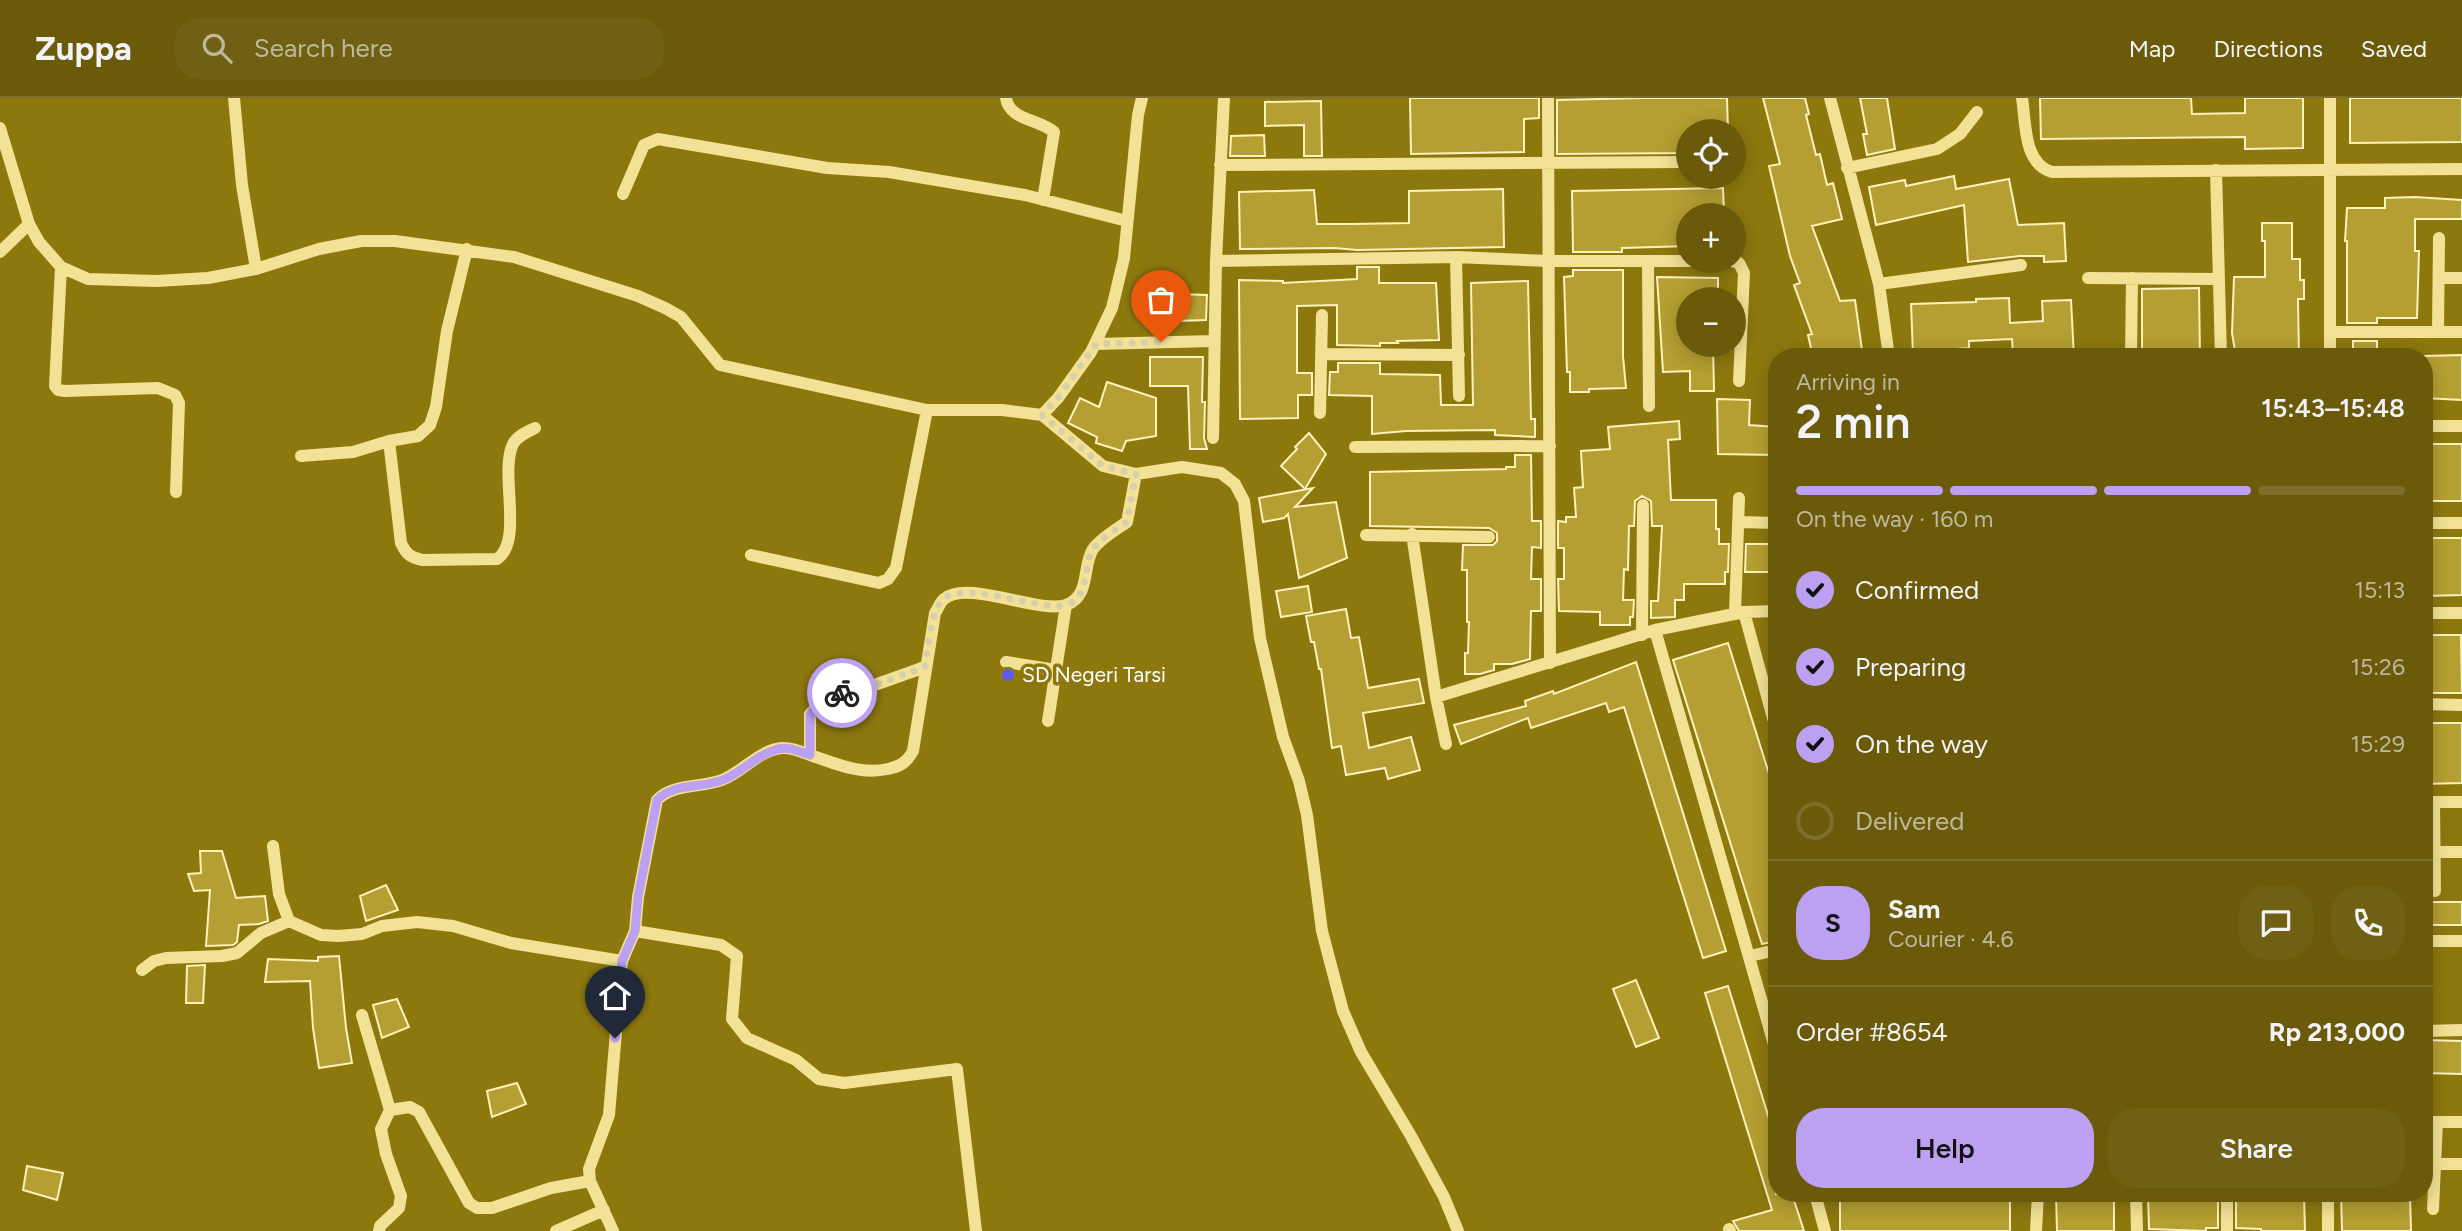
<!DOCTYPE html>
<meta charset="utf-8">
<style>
body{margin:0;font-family:Figtree,sans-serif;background:#6f6013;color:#f1f3f6;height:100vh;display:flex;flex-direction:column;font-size:26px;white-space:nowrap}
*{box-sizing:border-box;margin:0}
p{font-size:23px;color:#beb99c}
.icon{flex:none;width:38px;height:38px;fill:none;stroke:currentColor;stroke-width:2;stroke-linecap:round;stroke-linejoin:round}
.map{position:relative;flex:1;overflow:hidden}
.side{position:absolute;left:1768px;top:250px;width:665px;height:854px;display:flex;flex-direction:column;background:#6a5a0a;border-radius:28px;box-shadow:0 4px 18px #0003}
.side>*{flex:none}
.fabs{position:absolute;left:1676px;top:21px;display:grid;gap:14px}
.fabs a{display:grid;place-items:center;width:70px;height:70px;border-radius:50%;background:#6a5a0a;box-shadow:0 4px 18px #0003;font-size:35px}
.pin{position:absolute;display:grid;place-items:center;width:60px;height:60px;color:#fff;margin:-72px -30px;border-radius:50% 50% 50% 0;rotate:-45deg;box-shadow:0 0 7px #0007}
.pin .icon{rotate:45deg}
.courier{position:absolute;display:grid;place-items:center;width:70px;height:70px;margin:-35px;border:5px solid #bca0f2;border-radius:50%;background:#fff;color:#222;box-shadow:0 2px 9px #0007}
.headline em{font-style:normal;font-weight:600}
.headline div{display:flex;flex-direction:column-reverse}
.headline{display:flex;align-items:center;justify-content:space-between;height:119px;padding:0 28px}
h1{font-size:46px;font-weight:600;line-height:52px}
.bar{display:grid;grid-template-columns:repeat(4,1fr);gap:10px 7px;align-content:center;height:84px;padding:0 28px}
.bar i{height:9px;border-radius:5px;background:#7d6f2b}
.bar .current{background:#bca0f2}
.bar p{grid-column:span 4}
.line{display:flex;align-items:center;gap:18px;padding:0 28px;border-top:2px solid #7d6f2b}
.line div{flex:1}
.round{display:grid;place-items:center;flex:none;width:74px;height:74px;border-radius:28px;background:#6f6013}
ol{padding:0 28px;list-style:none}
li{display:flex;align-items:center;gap:21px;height:77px}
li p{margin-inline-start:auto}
li .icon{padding:7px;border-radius:50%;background:#bca0f2;color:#111;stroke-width:4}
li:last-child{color:#beb99c}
li i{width:38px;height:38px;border:4px solid #7d6f2b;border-radius:50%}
.action{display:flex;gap:14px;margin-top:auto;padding:14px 28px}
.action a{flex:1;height:80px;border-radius:28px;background:#bca0f2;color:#111;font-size:28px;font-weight:600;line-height:80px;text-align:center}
.action a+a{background:#6f6013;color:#f1f3f6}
header{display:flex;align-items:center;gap:42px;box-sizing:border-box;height:98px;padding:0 35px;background:#6a5a0a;border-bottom:2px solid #7d6f2b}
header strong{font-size:33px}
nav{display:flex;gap:38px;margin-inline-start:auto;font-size:24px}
.search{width:490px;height:63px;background:#6f6013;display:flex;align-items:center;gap:18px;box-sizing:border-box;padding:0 24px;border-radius:28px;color:#beb99c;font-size:26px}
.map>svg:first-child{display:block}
</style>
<header>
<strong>Zuppa</strong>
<div class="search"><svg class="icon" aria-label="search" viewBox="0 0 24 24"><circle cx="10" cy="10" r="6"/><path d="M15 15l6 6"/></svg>Search here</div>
<nav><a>Map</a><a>Directions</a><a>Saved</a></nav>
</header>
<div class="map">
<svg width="2462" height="1133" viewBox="0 0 2462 1133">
<rect width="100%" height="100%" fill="#8d780e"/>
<path fill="#b59f32" stroke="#fef2bc" stroke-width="2" d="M1410,0H1539V20L1524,21V54L1411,56Z
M1642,0H1727L1728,33H1689V55L1557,56V2Z
M1763,0H1805L1809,16L1806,17L1816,57L1820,56L1827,87L1833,85L1842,121L1812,128L1840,203L1855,202L1863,259H1813L1808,237L1812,236L1794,187L1800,185L1790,158L1769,68L1780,66Z
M1860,0H1887L1895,51L1867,57L1863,36H1867Z
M2040,0H2191L2192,16L2245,15V0H2303V50L2245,51V39L2041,41Z
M2350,0H2462V44L2350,45Z
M1321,3L1322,58H1304V27L1265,28V4Z
M1264,37L1265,58H1230L1231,38Z
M1954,78L1956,91L2009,81L2018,127L2064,125L2066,163L2044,164V158H2020L1968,164L1964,107L1876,127L1869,89L1905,82L1906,88Z
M1723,90L1724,114L1689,115V148L1622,150V154H1573L1572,93Z
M1503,91L1504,149L1357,152L1335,150L1240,151L1239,94L1314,92L1317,126H1352L1409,125V93Z
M2415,99L2462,102V121H2415V153H2419L2417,220H2377V225H2347V143H2345L2347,110H2385V100Z
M2262,125H2292V161H2300V182H2304V201H2298L2299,259H2236L2232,235L2234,179H2265V143H2262Z
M1357,169H1379V185H1436L1439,242L1397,243L1398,245H1380V248L1337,247V207L1297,208V275H1312V297H1298V320L1240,321L1239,182L1283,183V185L1357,181Z
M1573,172H1623V258L1626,290L1589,291V294H1570V274H1567L1564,179L1573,178Z
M1657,179L1718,180V201H1689V247H1713L1714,293H1690V273L1663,274Z
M1528,183L1531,321H1535V339L1495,337V332L1406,333L1372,336V298L1329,297L1330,274H1338V265H1380V276L1440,277L1441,307H1473L1471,185Z
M2199,190L2200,259H2142V191Z
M1150,195L1207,197L1206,222L1149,224Z
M2009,200L2010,225L2043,223L2042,203L2071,202L2074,259H2013L2012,241L1969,243V250L1943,252V255L1913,257L1911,206L1976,204V201Z
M2353,243H2377V259H2353Z
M2462,257V302L2424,300V258Z
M1150,259H1203L1202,304H1205L1204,340L1207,351H1190L1188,288H1150Z
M1107,284L1156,300V338L1126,343L1122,353L1096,345L1097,339L1068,325L1080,300L1099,309Z
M1717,301L1750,302L1749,327L1776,329V357L1718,356Z
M1679,323L1680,341L1668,342L1671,402H1716V431H1719V446H1729L1728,474H1725V486H1684V502H1675V519L1651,520V503H1658L1662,428H1652L1651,403L1642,398L1635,403L1634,428H1629L1628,472L1624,471L1623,502H1634L1633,519H1630V527H1600V514L1559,513L1558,481H1564V450H1558V423L1566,424V419H1576L1574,390L1583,389L1581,353L1610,351L1608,329Z
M1309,335L1326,356L1305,391L1281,368L1297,351L1295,349Z
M2424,346H2462V403H2424Z
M1515,357H1531L1532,423H1541V450L1532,449L1531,481H1541V513H1531L1530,561L1512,566H1494V572L1480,576H1465V555H1468L1469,524H1467V472H1462L1463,447H1493L1497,443V435L1489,430L1370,428V374L1506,371V369H1515Z
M1313,390L1295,409L1336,404L1347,460L1299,480L1288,416L1284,420L1263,424L1259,400Z
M2425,440H2462V497L2424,498Z
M1746,446H1776V474H1745Z
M1308,488L1312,514L1281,519L1276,493Z
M1346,511L1351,540L1359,539L1368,590L1419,581L1424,605L1363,615L1369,650L1411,639L1420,672L1388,681L1385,670L1346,677L1341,648L1332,650L1321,571H1319L1314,544H1311L1306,518Z
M2424,537H2461L2462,595H2425Z
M1728,545L1776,698V843L1762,846L1673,562Z
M1636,564L1726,853L1703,860L1624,609L1609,614L1606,605L1531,630L1528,620L1461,646L1454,627L1526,608L1525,603L1553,593L1554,596Z
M2424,625H2462V685L2424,686Z
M200,753H222L236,800L265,798L268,823L259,826L239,827L237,844L233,847L206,848L210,792L194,793L188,776L201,775Z
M386,787L398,812L366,823L360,798Z
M2424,804H2462V827H2424Z
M339,858L346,930L352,965L319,970L313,930L310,883L265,884L268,861L318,863V859Z
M205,867L203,905H186L187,868Z
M1636,882L1659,940L1636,949L1613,891Z
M1728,888L1776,1043V1096H1792L1804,1133H1739L1733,1123L1772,1112L1705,895Z
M397,901L409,929L382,940L373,907Z
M2424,942L2462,943V976L2424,975Z
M517,985L526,1006L492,1019L487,993Z
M27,1068L63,1075L57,1102L23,1092Z
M1840,1096H2010V1133H1840Z
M2056,1096H2114V1133H2057Z
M2148,1096H2218V1130H2206V1133L2149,1131Z
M2236,1096H2304L2305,1133H2261V1131L2236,1130Z
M2341,1096H2410L2411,1133H2342Z"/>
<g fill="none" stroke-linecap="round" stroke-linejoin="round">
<path stroke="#f3e295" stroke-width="12" d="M234,0L242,87L256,171
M1006,0C1009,22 1039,21 1054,34L1043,102
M1548,0L1550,565
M1830,0L1879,186L1889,259
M2022,0C2026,24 2023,66 2052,74L2462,71
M2330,0V259
M0,30L29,126L39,144L61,169L88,181L157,183L208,180L256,171L319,151L361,143H395L514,159L638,198L665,210L681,219L720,267L927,312H1002L1042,317L1103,368L1136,376L1182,369L1221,375L1235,386L1244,403L1260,540L1283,639L1299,683L1307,717L1322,833L1343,913L1361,954L1411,1038L1444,1099L1458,1133
M1220,67L1689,64
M1847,70L1937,51L1960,36L1977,14
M2216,72L2221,259
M623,96L644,47L658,41L827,70L889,74L1025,97L1127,123
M0,154L29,126
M1456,159L1459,298
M1216,163L1456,159L1550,163H1732L1739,165L1744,175L1739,283
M1648,164L1649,308
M61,169L55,288L58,292L65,293L158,290L175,297L179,305L176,394
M2088,180L2218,181
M2439,180H2462
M1879,186L2021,167
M2330,234H2462
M2438,234L2439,140
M1095,246L1214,243
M1321,256L1459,257
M2131,259L2132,180
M1320,315L1322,217
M1042,317L1058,300L1091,254L1112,210L1124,160L1138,17L1142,0
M2424,328H2462
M1213,340L1216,163L1224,0
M389,343L401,445C406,456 410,459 422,462L497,461C524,443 499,375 513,346C517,338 527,334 535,330
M1355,349L1550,348
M301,358L353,354L389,343L418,338L430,327L436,309L447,233L467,151
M1739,424L1776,425
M2424,425H2462
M1412,436L1436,599L1446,646
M1366,437L1489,439
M751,457L879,485L888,481L896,470L927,312
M1744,514L1776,631
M2424,515H2462
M1735,516L1739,400
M1655,532L1776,953
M1642,537L1643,407
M1006,564L1056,572
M1436,599L1655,532L1744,514L1776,513
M2424,606L2462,607
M1048,623L1066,507
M810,657V616L825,600L869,589L925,569
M2424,704H2462
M2434,704L2435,793
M273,748L279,796L289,823L321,837L338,838L362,836L382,828L417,824L453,828L511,845L622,863
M2435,754H2462
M635,833L721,847L737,858L732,921L747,940L796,962L819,981L844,985L957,971L976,1133
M2424,843H2462
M1750,858L1776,852
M142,872L154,863L166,860L222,858L237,855L261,835L289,823
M362,917L390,1012L381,1031L386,1056L401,1098L399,1110L380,1128L379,1133
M2424,933L2462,932
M390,1012L410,1009L419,1014L469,1105L477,1110H492L551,1090L590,1083
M2424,1024H2437L2433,1111
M2437,1024H2462
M2435,1066H2462
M1815,1096L1825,1133
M2136,1096L2137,1133
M2227,1096V1133
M1729,1131L1730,1133
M556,1133L604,1112
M613,1133L590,1083L589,1071L609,1017L622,863L635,833L638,799L657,702C673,685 701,690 722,682C743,674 761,650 784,650C793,650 802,654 810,657C837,666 860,677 888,671C901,668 907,664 913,653L935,515C938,511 940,504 944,501C967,481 1038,516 1066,507C1091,498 1082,468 1093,451C1101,440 1117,431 1127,424L1136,376
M2036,1133L2038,1096
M2328,1133V1096"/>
</g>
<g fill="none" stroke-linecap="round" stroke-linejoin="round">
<path stroke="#d7d0ab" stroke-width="7" stroke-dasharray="0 12.6" d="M842,595L869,589L925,569C928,552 931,513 943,501C958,487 1010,501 1028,504C1039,506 1055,510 1066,507C1091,499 1082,468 1093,451C1100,440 1117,431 1127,424L1136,376L1103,368L1042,317L1058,300L1096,246L1161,244"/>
<path stroke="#bca0f2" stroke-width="9" d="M615,940L622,863L635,833L638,799L657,702C674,684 703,691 725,681C743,673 758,656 778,651C789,648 800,654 810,657V616L825,600L842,595"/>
</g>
<circle fill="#575bff" stroke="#8d780e" stroke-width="2.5" cx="1008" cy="577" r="7"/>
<g text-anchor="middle" stroke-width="7" stroke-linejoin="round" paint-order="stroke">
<g font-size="21" fill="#fff" stroke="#8d780e" text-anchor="start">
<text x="1022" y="584">SD Negeri Tarsi</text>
</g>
</g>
</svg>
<div class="fabs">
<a><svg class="icon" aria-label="locate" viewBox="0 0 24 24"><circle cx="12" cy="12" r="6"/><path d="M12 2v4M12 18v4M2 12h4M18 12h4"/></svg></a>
<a>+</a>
<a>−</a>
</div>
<div class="pin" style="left:1161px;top:244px;background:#ea580c"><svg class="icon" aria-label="bag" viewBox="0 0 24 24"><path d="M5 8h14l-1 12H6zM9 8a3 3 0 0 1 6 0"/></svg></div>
<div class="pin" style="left:615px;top:940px;background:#1f2937"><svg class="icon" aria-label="home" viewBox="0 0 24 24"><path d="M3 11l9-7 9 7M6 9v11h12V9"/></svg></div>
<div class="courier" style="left:842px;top:595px"><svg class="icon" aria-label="bike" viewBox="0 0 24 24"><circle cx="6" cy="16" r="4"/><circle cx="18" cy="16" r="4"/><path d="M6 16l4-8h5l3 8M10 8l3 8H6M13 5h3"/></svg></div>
<section class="side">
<div class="headline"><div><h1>2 min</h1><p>Arriving in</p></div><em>15:43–15:48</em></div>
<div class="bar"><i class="current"></i><i class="current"></i><i class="current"></i><i></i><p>On the way · 160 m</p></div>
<ol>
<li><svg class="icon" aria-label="check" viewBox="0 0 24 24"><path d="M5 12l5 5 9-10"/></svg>Confirmed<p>15:13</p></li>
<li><svg class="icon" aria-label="check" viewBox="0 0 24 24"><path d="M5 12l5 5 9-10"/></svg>Preparing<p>15:26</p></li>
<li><svg class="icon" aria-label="check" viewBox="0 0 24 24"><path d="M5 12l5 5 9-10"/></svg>On the way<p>15:29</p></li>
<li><i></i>Delivered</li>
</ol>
<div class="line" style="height:126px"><b class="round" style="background:#bca0f2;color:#111">S</b><div><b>Sam</b><p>Courier · 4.6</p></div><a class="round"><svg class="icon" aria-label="chat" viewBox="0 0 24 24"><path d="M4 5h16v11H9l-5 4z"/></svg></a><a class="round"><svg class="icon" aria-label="phone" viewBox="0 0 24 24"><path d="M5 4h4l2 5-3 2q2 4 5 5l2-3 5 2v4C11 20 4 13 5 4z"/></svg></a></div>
<div class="line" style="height:91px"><div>Order #8654</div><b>Rp 213,000</b></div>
<div class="action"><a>Help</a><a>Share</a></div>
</section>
</div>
